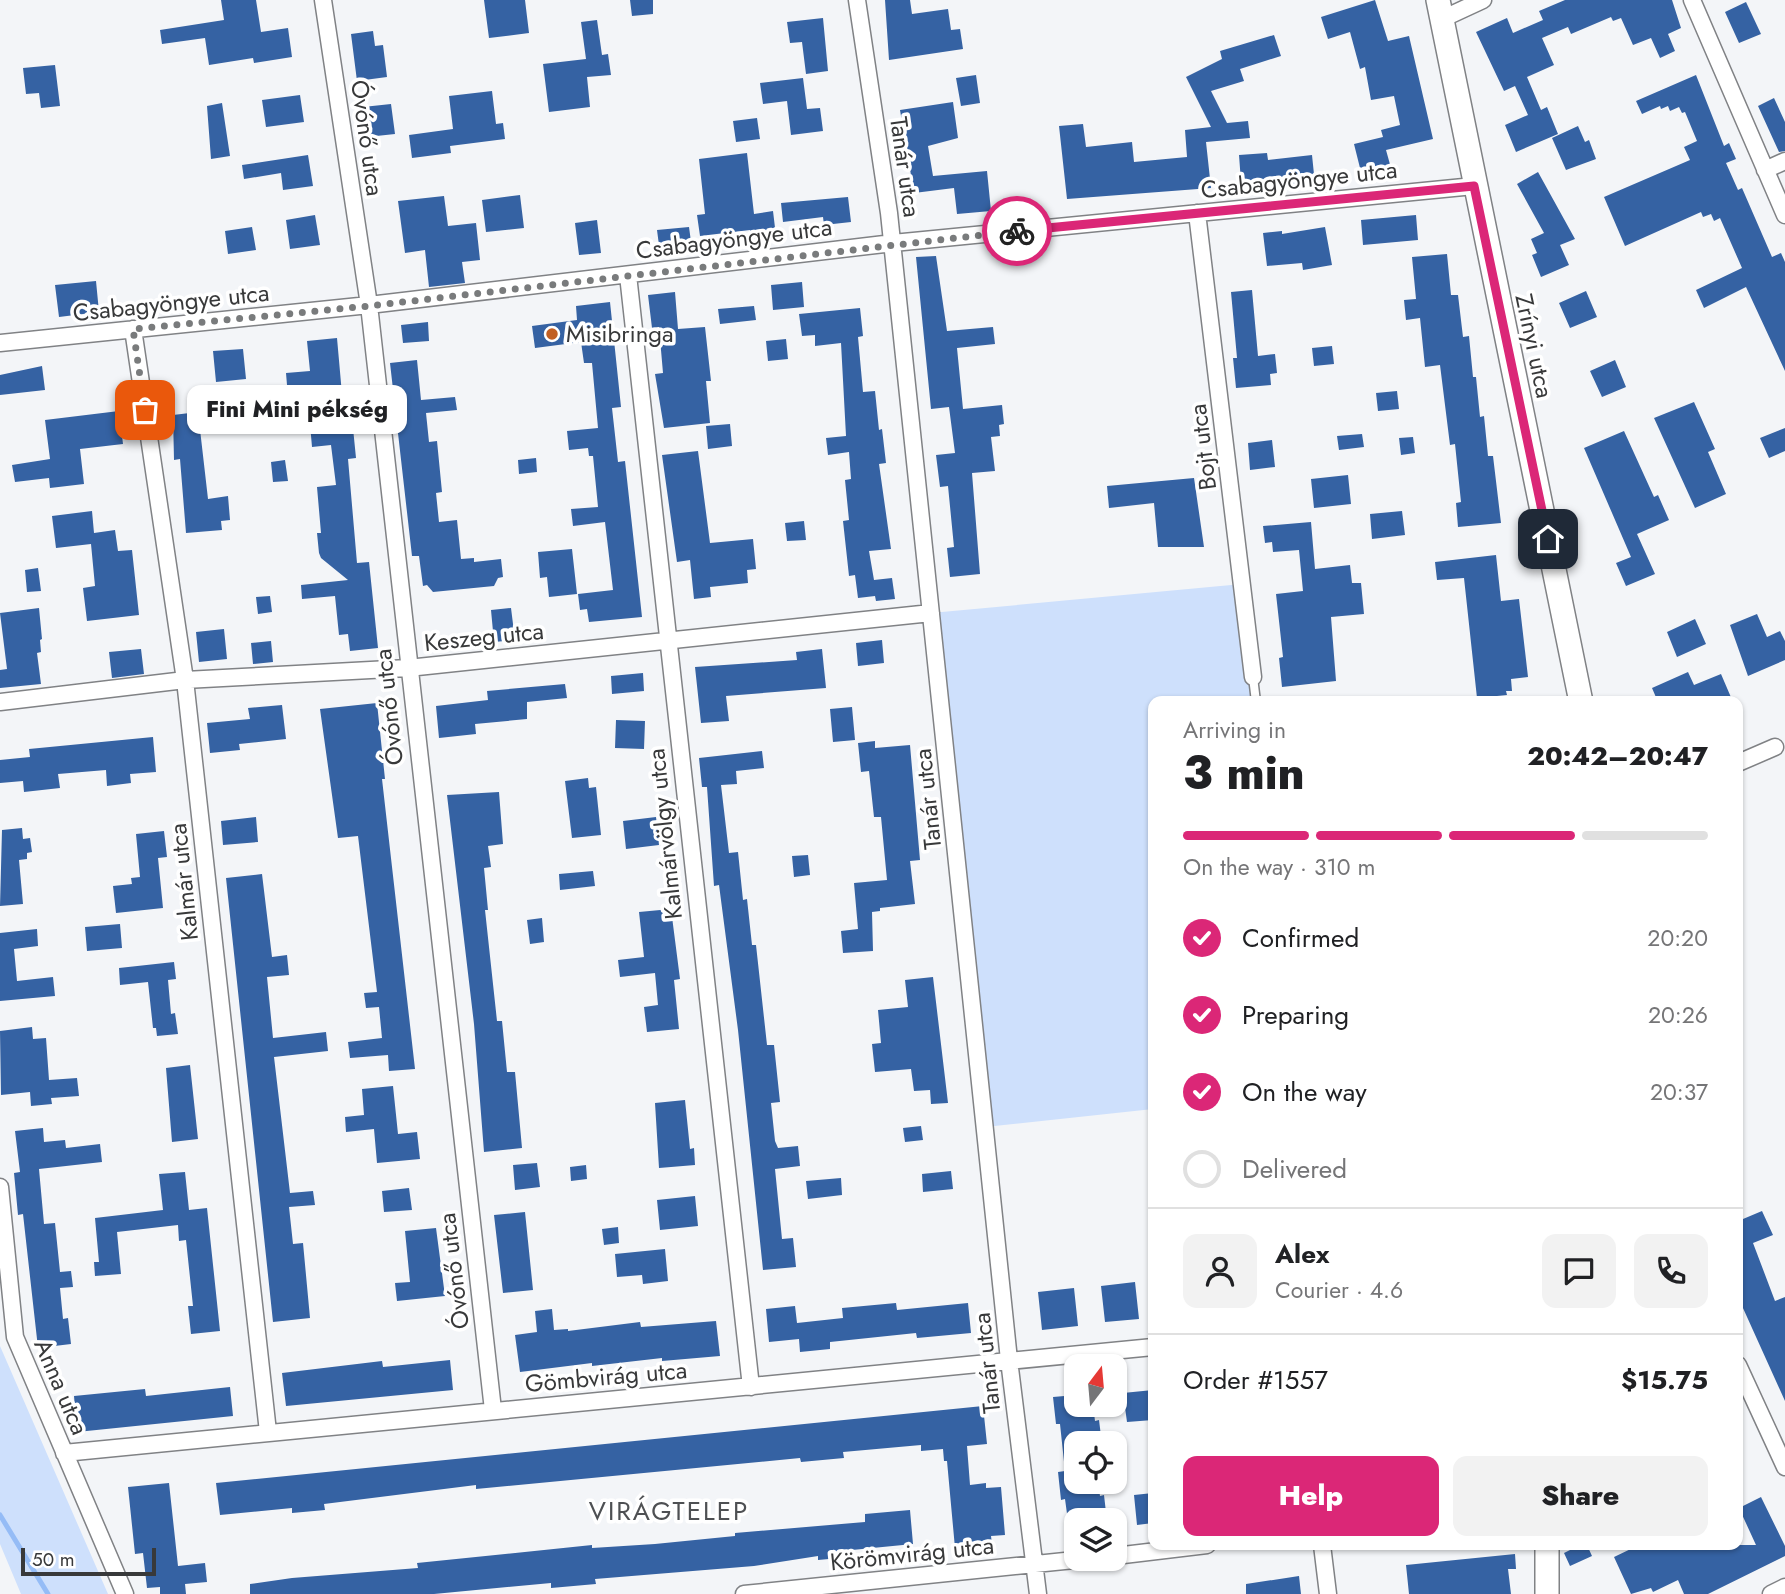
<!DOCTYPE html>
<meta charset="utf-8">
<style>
body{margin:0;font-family:Jost,sans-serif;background:#f2f2f2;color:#202124;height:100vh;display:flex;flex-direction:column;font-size:26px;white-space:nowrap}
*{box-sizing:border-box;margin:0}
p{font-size:23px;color:#757577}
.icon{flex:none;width:38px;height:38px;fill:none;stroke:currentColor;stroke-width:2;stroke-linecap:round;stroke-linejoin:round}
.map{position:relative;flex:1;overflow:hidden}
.side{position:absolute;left:1148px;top:696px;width:595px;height:854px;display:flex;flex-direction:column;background:#fff;border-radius:14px;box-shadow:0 2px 5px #0004}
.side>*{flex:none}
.needle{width:46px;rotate:16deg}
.buttons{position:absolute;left:1064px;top:1354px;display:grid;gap:14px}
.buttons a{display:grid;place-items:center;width:63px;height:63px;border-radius:14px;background:#fff;box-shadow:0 2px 5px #0004;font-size:35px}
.scale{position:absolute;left:21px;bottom:18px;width:135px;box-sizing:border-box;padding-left:7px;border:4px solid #38393a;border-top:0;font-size:19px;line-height:24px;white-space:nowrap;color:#38393a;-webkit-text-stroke:5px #fff;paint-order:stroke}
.pin{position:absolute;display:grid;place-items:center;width:60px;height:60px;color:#fff;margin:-30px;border-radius:14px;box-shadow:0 4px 10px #0006}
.courier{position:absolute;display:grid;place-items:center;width:70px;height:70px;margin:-35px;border:5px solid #db2777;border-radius:50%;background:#fff;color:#222;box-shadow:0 2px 9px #0007}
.bubble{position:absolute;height:49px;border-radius:14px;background:#fff;box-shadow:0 2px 5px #0004;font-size:23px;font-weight:800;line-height:49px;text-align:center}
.summary em{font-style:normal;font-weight:800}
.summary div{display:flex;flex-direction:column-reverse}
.summary{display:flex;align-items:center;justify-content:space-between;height:119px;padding:0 35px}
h1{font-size:46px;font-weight:800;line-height:52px}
.bar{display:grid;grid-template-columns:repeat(4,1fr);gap:10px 7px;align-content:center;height:84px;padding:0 35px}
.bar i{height:9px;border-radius:5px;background:#e0e0e0}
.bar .current{background:#db2777}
.bar p{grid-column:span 4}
.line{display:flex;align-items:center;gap:18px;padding:0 35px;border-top:2px solid #e0e0e0}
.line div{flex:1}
.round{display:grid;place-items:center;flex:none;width:74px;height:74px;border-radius:14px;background:#f2f2f2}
ol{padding:0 35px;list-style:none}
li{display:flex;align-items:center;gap:21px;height:77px}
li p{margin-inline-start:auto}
li .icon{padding:7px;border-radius:50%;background:#db2777;color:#fff;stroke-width:4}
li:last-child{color:#757577}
li i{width:38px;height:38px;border:4px solid #e0e0e0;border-radius:50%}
.cta{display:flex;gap:14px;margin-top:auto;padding:14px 35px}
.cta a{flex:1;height:80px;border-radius:14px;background:#db2777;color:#fff;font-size:28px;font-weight:800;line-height:80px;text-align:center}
.cta a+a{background:#f2f2f2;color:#202124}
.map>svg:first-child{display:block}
</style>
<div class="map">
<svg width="1785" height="1594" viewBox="0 0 1785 1594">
<rect width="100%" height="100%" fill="#f3f5f8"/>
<path fill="#cee0fc" d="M1242,584L1256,702H1153V1109L985,1127L931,613Z
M0,1346L108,1594H21L0,1544Z"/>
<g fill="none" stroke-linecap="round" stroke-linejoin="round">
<path stroke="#95bcf6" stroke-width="5" d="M0,1515L48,1594"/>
</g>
<path fill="#3562a3" d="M221,0H256L261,32L288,28L292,57L254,63L253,58L209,65L205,38L162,44L160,30L224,20Z
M484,0H525L529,33L489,38Z
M630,0H653V14L632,16Z
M885,0H910L912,14L948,9L951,30L960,29L963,49L889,60Z
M1375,0L1388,41L1409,36L1433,139L1386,150L1391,168L1362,176L1354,144L1383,137L1381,130L1400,125L1394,96L1371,100L1365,67L1360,69L1350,32L1328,39L1321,17Z
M1565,0H1672L1681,28L1668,34L1675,51L1660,58L1651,38L1633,45L1621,18L1613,21L1611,17L1571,34L1568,27L1542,38L1554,65L1527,77L1541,110L1547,107L1558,134L1516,152L1505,125L1528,115L1515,86L1504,91L1476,32L1507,18L1513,33L1543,20L1539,11Z
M1746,2L1761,34L1739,43L1725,12Z
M823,18L828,71L806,74L802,42L790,43L787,22Z
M597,20L602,55L608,54L611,75L587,77L590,107L549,112L543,64L586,59L581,22Z
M373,31L375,46L383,45L387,77L357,81L351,34Z
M1274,35L1281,56L1240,69L1244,81L1211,91L1227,123L1248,121L1250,138L1206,142L1211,188L1067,199L1059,126L1083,124L1086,147L1132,142L1134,162L1187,157L1185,130L1211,127L1186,77L1222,59L1220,51Z
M55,65L60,106L41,108L39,93L26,94L23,68Z
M976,75L980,103L961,106L956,78Z
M1696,75L1724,146L1729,143L1736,159L1726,163L1738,190L1742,188L1772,257L1781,253L1785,262V371L1746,287L1704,308L1696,290L1742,268L1720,218L1714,221L1711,214L1703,217L1701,212L1625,246L1604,197L1690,160L1684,147L1697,141L1685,112L1682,113L1679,107L1670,111L1668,106L1661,109L1660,106L1642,114L1636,101Z
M803,78L807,109L820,108L823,131L791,135L787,101L763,104L760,83Z
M492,91L496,124L503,123L505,139L450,146L451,153L412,158L409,135L453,129L449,96Z
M300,95L304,122L266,127L262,100Z
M1774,98L1785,122V151L1779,152L1758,106Z
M953,102L958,138L928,146L933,176L987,171L991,211L957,214L954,188L914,193L900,110Z
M222,103L230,156L211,159L207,106Z
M391,104L395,134L367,137L363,107Z
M757,118L760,139L736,142L733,121Z
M1578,126L1585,142L1589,140L1596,159L1566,170L1552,138Z
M747,153L754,214L773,211L776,236L752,239L750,230L700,236L697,215L705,214L699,159Z
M1267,153L1268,160L1312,155L1315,184L1284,187L1283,178L1241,182L1239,155Z
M308,155L313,186L283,190L281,173L244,179L242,165Z
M1538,172L1575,239L1560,245L1569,265L1541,277L1532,255L1537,253L1531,239L1544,233L1517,184Z
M520,195L524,228L486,232L482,200Z
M444,196L448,226L476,223L480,260L462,262L465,283L429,287L425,250L405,253L398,201Z
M848,197L851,222L824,225L823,217L783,222L781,203Z
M315,215L320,245L290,249L286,220Z
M1416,215L1418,240L1363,245L1361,220Z
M597,220L601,253L579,255L575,223Z
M252,227L256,250L228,254L225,231Z
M689,227L692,249L660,253L657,230Z
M1325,227L1332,265L1303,270L1302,263L1267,266L1263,233L1282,231V234Z
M1447,254L1451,295H1458L1463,337L1469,336L1473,377H1476L1480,417L1484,416L1488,456H1493L1501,523L1458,527L1456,503L1461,502L1455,444L1450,445L1440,365L1425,367L1420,318L1406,320L1404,300L1416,299L1412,257Z
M936,256L947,331L993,327L995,344L957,348L963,409L1002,405L1004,424L999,425L1000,436L991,437L995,471L972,473L980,574L950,577L947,548L954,547L948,486L940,487L936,455L955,453L949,407L931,409L916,257Z
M96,281L99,312L59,317L55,285Z
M802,282L804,307L773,310L771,285Z
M1252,290L1258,356L1275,354L1277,373L1270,374L1271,385L1236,388L1233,358H1237L1231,292Z
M1586,291L1597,317L1570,328L1559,303Z
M675,292L678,329L705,327L711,381H706L710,423L664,428L655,374L663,373L659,327L652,328L648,295Z
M610,302L621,407L612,408L618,462L625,461L642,617L589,622L587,609L580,610L578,594L613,590L605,522L573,526L571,509L598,507L593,456H589L588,448L569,450L567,431L598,428L592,363H584L581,342L535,348L532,326L577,320L576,306Z
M754,306L756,320L720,324L718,309Z
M860,308L863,336L858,337L863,392L875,391L879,430L882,429L886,463L879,464L891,549L869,551L874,580L892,578L895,599L876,601L875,596L858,598L855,575L849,576L843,521L849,520L845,480L851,479L849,452L828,455L826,438L846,436L841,343L815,346V335L802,336L799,314Z
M428,322L429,341L403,343L401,325Z
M337,338L345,428H353L356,458L348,459L357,563L369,562L378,648L350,651L348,634L339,635L335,596L302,599L301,585L348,580L321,558L319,553L317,533H321L317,487L336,485L331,445L312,447L310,424H305L302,396L288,397L286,373L310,371L307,341Z
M786,339L788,359L768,361L766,341Z
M1332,346L1334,364L1314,366L1312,348Z
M243,349L246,379L216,382L213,351Z
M417,360L421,400L455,397L457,410L426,413L429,442L437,441L442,492L436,493L439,522L457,520L461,559L474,558V562L501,559L503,577L498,578L494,586L433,592L427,585L423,586L419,556H412L390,363Z
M1615,360L1626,387L1602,397L1590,371Z
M42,366L45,390L0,395V375Z
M1397,391L1399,409L1378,411L1376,393Z
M1694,402L1715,449L1708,452L1726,494L1695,508L1654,418Z
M119,411L123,444L80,449L84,484L50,488L49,478L15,482L12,465L50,459L45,420Z
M198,412L208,499L228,496L230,520L221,521L222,530L186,533L180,459L174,460L173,415Z
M276,417L277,432L260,434L258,419Z
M730,424L732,446L708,449L706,426Z
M1785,428V451L1769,458L1760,438Z
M1624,431L1654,497L1658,495L1669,520L1637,534L1655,574L1626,586L1616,563L1631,557L1584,448Z
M1362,434L1364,447L1339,450L1337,436Z
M1413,437L1415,453L1401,455L1399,438Z
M1272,440L1275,467L1250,470L1248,443Z
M698,451L710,543L753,539L756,569L747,570L748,583L710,587L711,597L694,599L690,560L677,562L662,455Z
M536,458L537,472L519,474L518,460Z
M285,460L288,481L273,482L271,462Z
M1348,475L1351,504L1314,508L1311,479Z
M1194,478L1204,547H1158L1154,503L1109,508L1107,486Z
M92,511L94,533L115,530L118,551L132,550L139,615L87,621L83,588L95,586L91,544L56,548L52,516Z
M1402,511L1405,535L1372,539L1370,514Z
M804,521L806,540L787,541L785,523Z
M1311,522L1315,569L1350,565L1352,583H1361L1364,614L1331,617L1336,681L1282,687L1279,658L1283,657L1276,594L1303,591L1299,550L1273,552L1272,542L1265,543L1263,526Z
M572,549L577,594L549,597L547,577L540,578L538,552Z
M1496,555L1501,601L1519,599L1528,677L1511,679L1512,691H1506L1507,695L1477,698L1464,578L1437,580L1435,562Z
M38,568L41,591L27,592L25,570Z
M270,596L272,612L258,614L256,597Z
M39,608L42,639L40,640L41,652L37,653L41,684L0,688V670L7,669L0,613Z
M511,608L515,640L494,642L491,610Z
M1757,614L1767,637L1780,631L1785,641V660L1748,676L1730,625Z
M1695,619L1706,644L1677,657L1667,632Z
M224,629L227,659L199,662L196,632Z
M882,640L884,663L858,666L856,643Z
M271,641L273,662L253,664L251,643Z
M141,649L144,674L112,678L109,652Z
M822,649L826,688L726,696L729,721L701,723L695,667L797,660L796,652Z
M1688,672L1694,685L1721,674L1733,702H1658L1652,688Z
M643,673L644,691L612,694L611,676Z
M565,684L567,698L527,702V719L475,724L476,734L439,738L436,706L488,700L487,691Z
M377,703L385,779H382L415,1069L389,1071L388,1055L350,1058L348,1042L382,1038L379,1007L366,1008L364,993L377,992L358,836L338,838L320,709Z
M282,705L286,739L239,744L240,750L210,753L207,723L250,719L248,708Z
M852,707L855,740L833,742L830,709Z
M616,720L645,721L644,749L615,748Z
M153,737L156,772L130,774L131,783L107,786L106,770L58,774L60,788L24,792L23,781L0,783V760L30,757L29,749Z
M875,741V748L910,745L920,860L910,861L915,904L880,908V911L872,912L873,951L843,953L841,931L858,929L854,883L887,880L881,817H874L869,771L861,772L858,743Z
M762,751L764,768L736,771L737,784L721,785L729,853L738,852L743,900L747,899L752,945H756L767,1045H774L780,1102L771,1103L775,1141L778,1148L798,1146L800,1166L775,1169L782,1239L793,1238L796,1267L763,1270L738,1030L719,885L714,886L707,787H702L699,758Z
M588,778L589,788L596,787L601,835L572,838L565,781Z
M499,792L503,844L488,846L491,867L484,868L488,910H485L497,1021H502L507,1072H515L522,1148L484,1152L474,1024L447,795Z
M256,817L258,842L223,845L221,821Z
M656,817L659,845L626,849L623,821Z
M22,828L23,839L30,838L32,852L27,853V859L19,860L23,904L0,906L2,830Z
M164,831L167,857L158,858L163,908L116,913L113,886L132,884L131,878L140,877L136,834Z
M808,855L810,875L794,877L792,856Z
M593,871L595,886L560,890L559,874Z
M262,874L272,957L287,955L289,975L267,977L273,1038L326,1032L328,1051L274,1057L290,1193L313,1191L315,1205L289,1207L293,1244L303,1243L310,1318L273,1322L226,878Z
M671,909L680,979L674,980L679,1029L647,1032L644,1007L658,1005L655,973L620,977L618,960L644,957L639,912Z
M542,918L544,942L530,944L527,920Z
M120,924L122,948L87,951L85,927Z
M37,929L38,946L14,949L17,981L53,977L55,996L0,1001V933Z
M174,962L176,979L168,980L171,1014L175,1013L178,1034L157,1036L156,1028H153L148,982L120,985L119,968Z
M933,977L948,1103L931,1104L930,1090L914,1091L911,1069L875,1072L872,1044L881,1043L878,1010L908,1007L905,980Z
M32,1027L33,1039L46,1038L49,1080L77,1078L79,1096L51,1098L52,1104L31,1106L30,1092L1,1095L0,1031Z
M190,1065L198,1139L172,1142L166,1068Z
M393,1086L398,1134L417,1132L420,1159L377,1163L374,1129L346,1132L345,1117L364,1115L362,1089Z
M685,1100L690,1149L694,1148L695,1165L659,1168L655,1103Z
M921,1126L923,1140L905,1142L903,1128Z
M43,1128L44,1142L65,1140L66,1148L100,1144L102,1162L39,1169L44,1224L55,1223L60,1272L71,1271L73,1287L60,1288L63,1319L68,1318L71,1344L38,1348L23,1214L18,1215L14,1173L20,1172L15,1131Z
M537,1163L540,1187L515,1190L513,1165Z
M586,1165L587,1179L571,1181L570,1167Z
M951,1171L953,1189L923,1192L922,1174Z
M185,1172L189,1210L207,1208L220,1331L191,1334L188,1306H193L186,1240L179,1241L178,1225L117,1232L121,1274L95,1276L94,1262H99L95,1218L163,1210L159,1174Z
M841,1178L842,1195L808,1199L806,1181Z
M409,1188L412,1210L384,1212L382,1191Z
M695,1196L698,1226L660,1230L657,1200Z
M1738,1207L1743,1219L1762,1211L1773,1235L1753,1243L1775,1301L1785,1297V1401L1738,1297Z
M525,1212L533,1290L503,1293L494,1215Z
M618,1227L619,1243L604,1245L602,1229Z
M436,1228L445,1296L397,1301L395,1283L410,1282L405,1231Z
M665,1249L668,1281L643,1284L642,1275L617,1277L615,1254Z
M1135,1282L1139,1319L1105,1322L1101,1286Z
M1074,1288L1078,1326L1042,1330L1038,1292Z
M896,1303L897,1310L968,1303L971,1333L917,1338L916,1333L830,1342V1349L800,1352L799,1339L769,1342L766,1309L795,1306L797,1323L843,1318L842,1308Z
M552,1309L554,1330L568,1329V1331L640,1322L641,1327L716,1321L720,1356L662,1361V1358L592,1366V1363L520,1372L515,1335L537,1332L535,1311Z
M450,1360L453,1390L286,1406L282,1373L382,1361L383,1367Z
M230,1387L233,1416L77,1432L74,1396L145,1389L146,1396Z
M1153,1390V1420L1127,1422L1123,1393Z
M1076,1395V1405H1093L1095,1421L1099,1420L1102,1444H1076V1482H1098L1100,1496L1104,1495L1107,1521H1068L1065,1499L1061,1500L1058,1472L1065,1471L1060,1424H1056L1053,1397Z
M983,1406L987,1444L967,1446L970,1485L986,1483V1488L1001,1487L1005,1535L991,1536L992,1544L955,1548L947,1461H944L943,1449L921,1451V1445L843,1452L844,1458L801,1462L800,1458L476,1489V1485L324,1504L325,1510L292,1513V1508L220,1515L216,1483Z
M169,1483L178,1566L205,1563L207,1582L185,1584L186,1594H160V1587L147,1588L143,1553L135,1554L128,1487Z
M1153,1493V1523L1137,1525L1134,1495Z
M1761,1497L1785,1546V1556L1708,1594H1684L1678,1580L1653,1592L1651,1588L1631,1594L1614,1557L1639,1545H1756L1739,1508Z
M910,1510L913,1544L852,1550L840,1554V1558L818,1560V1556L754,1566L595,1579L596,1584L551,1588V1583L434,1594H250V1584L292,1578L418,1568L417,1563L592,1545V1548L655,1544L735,1536V1533L865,1522V1514Z
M1580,1545H1587L1592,1556L1570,1566L1564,1553Z
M1515,1554L1516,1569H1508L1511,1594H1409L1406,1565Z
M1299,1576L1301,1594H1246V1584Z"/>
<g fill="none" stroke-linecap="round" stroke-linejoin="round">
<g stroke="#808285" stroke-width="11">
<path id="service" d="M1253,677L1256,702"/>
</g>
<g stroke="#808285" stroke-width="19">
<path id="minor" d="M323,0L369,305L493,1410
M857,0L889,213L1009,1360L1038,1594
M1692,0L1785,215
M1442,19L1483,0
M1765,170L1785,161
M1197,213L1253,677
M628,275L751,1387
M133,329L185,680L268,1432
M0,343L369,305L893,243L1474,186
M0,702L185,680L408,668L931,613
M1738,763L1775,747
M0,1187L15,1337L125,1594
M1738,1365L1785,1467
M64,1453L1153,1347
M1322,1545L1328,1594
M1115,1556L1207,1545
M744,1594L1084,1559
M1771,1594L1785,1587"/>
</g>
<g stroke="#808285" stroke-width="26">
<path id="secondary" d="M1438,0L1581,702
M1547,1594V1545"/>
</g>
<use href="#service" stroke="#fff" stroke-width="8"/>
<use href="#minor" stroke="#fff" stroke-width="16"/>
<use href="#secondary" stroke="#fff" stroke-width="23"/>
</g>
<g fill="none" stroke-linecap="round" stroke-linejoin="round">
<path stroke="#797b7c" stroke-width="7" stroke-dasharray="0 12.6" d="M145,410L133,329L369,306L1017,231"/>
<path stroke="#db2777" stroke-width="9" d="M1017,231L1474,186L1548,539"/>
</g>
<circle fill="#c15f23" stroke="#fff" stroke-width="2.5" cx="552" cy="334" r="7"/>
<g text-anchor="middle" stroke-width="7" stroke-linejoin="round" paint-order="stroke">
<g font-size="24" fill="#38393a" stroke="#fff">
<text transform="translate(367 138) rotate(82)" y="8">Óvónő utca</text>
<text transform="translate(905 167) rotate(82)" y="8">Tanár utca</text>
<text transform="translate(1299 180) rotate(-6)" y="8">Csabagyöngye utca</text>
<text transform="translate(734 239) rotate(-7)" y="8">Csabagyöngye utca</text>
<text transform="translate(171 303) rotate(-6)" y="8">Csabagyöngye utca</text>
<text transform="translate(1534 346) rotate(78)" y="8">Zrínyi utca</text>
<text transform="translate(1203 447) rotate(-97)" y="8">Bojt utca</text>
<text transform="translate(484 637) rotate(-6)" y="8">Keszeg utca</text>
<text transform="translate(389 707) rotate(-96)" y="8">Óvónő utca</text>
<text transform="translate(928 799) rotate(-96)" y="8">Tanár utca</text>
<text transform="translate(665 834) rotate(-96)" y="8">Kalmárvölgy utca</text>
<text transform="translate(184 882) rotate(-96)" y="8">Kalmár utca</text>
<text transform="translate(454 1271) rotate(-97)" y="8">Óvónő utca</text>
<text transform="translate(987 1363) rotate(-96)" y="8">Tanár utca</text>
<text transform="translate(606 1377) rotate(-5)" y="8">Gömbvirág utca</text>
<text transform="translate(61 1387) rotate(67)" y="8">Anna utca</text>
<text transform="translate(912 1554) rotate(-6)" y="8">Körömvirág utca</text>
</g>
<g font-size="24" fill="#38393a" stroke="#fff" text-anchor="start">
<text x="566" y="342">Misibringa</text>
</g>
<g font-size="26" letter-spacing="2" fill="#4e5053" stroke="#fff">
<text x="669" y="1520">VIRÁGTELEP</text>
</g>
</g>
</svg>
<div class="buttons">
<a><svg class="needle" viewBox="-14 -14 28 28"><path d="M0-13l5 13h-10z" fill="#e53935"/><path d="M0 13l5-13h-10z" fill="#757577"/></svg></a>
<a><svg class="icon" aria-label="locate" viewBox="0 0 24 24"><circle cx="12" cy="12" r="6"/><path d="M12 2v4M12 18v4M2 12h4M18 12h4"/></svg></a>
<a><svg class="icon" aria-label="layers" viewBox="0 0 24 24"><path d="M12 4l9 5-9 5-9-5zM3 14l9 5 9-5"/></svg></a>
</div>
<div class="scale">50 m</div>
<div class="pin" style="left:145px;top:410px;background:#ea580c"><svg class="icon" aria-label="bag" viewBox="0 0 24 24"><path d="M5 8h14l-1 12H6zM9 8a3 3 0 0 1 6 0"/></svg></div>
<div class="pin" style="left:1548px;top:539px;background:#1f2937"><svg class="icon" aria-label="home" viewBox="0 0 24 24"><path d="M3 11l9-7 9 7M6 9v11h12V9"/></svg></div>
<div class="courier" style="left:1017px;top:231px"><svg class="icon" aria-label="bike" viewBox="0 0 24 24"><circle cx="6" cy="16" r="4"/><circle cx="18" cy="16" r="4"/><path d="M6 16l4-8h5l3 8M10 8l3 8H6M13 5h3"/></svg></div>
<div class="bubble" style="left:187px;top:385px;width:220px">Fini Mini pékség</div>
<section class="side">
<div class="summary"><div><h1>3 min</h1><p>Arriving in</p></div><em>20:42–20:47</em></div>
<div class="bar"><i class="current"></i><i class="current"></i><i class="current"></i><i></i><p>On the way · 310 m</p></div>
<ol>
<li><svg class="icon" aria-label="check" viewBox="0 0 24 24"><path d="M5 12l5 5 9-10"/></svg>Confirmed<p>20:20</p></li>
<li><svg class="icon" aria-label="check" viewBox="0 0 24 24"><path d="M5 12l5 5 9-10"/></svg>Preparing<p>20:26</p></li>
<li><svg class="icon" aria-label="check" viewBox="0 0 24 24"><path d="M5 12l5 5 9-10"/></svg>On the way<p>20:37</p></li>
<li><i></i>Delivered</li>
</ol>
<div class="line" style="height:126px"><a class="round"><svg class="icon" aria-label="person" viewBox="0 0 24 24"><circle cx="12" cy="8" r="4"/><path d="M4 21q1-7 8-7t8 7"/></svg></a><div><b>Alex</b><p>Courier · 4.6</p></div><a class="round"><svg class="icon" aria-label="chat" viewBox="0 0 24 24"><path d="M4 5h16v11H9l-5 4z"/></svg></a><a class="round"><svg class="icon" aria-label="phone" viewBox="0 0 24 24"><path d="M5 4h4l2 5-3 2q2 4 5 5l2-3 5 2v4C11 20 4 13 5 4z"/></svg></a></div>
<div class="line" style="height:91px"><div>Order #1557</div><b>$15.75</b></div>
<div class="cta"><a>Help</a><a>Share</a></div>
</section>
</div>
